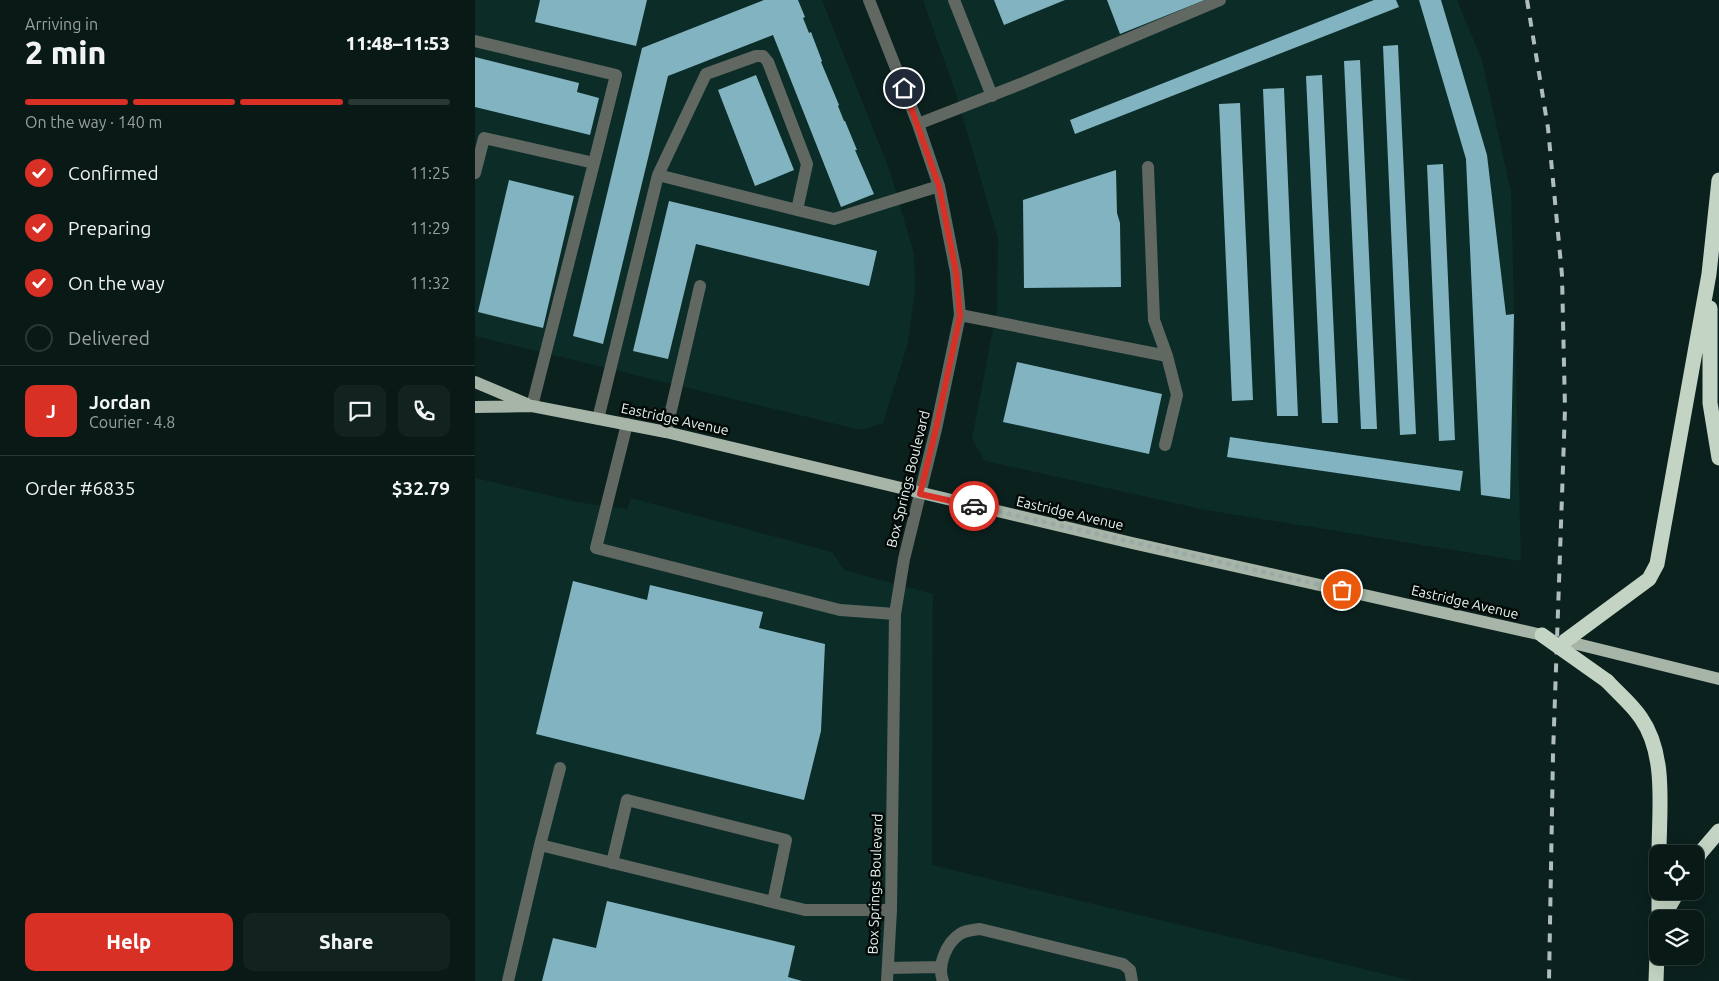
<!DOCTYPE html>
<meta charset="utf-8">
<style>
body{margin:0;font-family:Ubuntu,sans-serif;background:#11221f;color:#f1f3f6;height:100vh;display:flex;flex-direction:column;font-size:19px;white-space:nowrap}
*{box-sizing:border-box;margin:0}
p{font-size:16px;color:#98a0a1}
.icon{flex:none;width:28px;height:28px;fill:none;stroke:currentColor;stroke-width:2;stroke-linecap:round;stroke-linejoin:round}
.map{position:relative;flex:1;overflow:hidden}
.panel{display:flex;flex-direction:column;background:#081916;width:475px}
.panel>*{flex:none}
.tools{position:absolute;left:1174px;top:845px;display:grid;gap:10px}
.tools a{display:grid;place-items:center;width:55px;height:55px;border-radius:10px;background:#081916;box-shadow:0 5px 20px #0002,0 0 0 1px #293835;font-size:25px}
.pin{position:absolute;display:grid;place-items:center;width:42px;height:42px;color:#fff;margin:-21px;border:2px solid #fff;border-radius:50%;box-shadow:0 1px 5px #0007}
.courier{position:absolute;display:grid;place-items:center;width:50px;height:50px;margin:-25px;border:4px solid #d93025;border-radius:50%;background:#fff;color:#222;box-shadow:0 1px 6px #0007}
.overview em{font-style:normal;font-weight:800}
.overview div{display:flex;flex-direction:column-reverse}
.overview{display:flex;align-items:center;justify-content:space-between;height:85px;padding:0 25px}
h1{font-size:32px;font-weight:800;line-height:38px}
.bar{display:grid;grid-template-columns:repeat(4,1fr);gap:8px 5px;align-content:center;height:60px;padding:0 25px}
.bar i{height:6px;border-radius:4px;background:#293835}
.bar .on{background:#d93025}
.bar p{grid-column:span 4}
.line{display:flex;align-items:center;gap:12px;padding:0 25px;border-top:1px solid #293835}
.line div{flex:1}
.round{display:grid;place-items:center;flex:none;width:52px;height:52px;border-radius:10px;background:#11221f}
ol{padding:0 25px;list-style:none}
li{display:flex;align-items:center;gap:15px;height:55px}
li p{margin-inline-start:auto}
li .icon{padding:5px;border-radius:50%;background:#d93025;color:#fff;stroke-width:4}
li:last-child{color:#98a0a1}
li i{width:28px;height:28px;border:2px solid #293835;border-radius:50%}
.cta{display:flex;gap:10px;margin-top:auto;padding:10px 25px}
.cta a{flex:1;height:58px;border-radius:10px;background:#d93025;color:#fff;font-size:20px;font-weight:800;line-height:58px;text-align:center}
.cta a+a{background:#11221f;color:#f1f3f6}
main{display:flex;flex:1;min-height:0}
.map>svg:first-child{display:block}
</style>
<main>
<section class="panel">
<div class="overview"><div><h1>2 min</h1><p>Arriving in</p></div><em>11:48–11:53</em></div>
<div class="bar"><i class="on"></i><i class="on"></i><i class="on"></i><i></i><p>On the way · 140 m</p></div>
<ol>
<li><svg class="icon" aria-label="check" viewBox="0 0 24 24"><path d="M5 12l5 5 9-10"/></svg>Confirmed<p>11:25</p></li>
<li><svg class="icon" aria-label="check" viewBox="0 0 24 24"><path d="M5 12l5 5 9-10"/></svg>Preparing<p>11:29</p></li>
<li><svg class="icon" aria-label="check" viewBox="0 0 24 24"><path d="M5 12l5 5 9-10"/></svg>On the way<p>11:32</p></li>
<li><i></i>Delivered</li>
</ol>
<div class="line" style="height:90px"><b class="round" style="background:#d93025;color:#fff">J</b><div><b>Jordan</b><p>Courier · 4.8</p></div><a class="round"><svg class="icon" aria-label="chat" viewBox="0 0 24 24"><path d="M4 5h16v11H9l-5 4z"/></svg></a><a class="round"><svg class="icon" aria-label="phone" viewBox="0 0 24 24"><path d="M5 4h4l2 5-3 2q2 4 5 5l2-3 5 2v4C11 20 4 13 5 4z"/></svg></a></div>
<div class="line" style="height:65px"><div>Order #6835</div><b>$32.79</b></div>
<div class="cta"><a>Help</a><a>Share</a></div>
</section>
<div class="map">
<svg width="1244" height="981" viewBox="0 0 1244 981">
<rect width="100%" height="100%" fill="#0b211e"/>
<path fill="#0c2c28" d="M0,0H347L416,174L439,254L440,289L433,343L408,423L386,430L0,336Z
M448,0H982L1007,60L1036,192L1046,561L731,510L510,461L497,439L522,308L523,238L480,91Z
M0,478L102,502L152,509L156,498L357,552L369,570L458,594L457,865L938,981H0Z"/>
<path fill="#81b3c1" d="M65,0H172L161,46L60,22Z
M289,0H323L330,17L328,18L334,33L336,32L347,61L346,62L364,105L363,106L369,121H370L382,150H380L399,194L366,207L298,35L193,76L128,344L98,336L167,48Z
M519,0H590L529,25Z
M632,0H730L645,34Z
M899,0H921L924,7L600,134L595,120Z
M944,0H966L1012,155L1031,315L1039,314L1035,499L1006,495L991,159Z
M923,45L941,434L925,435L908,46Z
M0,57L104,83L102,92L124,98L115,135L0,107Z
M885,60L902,429H886L869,61Z
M281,75L319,170L280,186L243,90Z
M847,75L863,423H847L831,76Z
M809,88L823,416H802L788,89Z
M765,103L778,400L757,401L744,104Z
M968,164L980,440L964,441L952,165Z
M641,170L642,213L645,223L646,287L549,288L548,200Z
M34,180L99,196L68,328L3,312Z
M194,201L402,251L394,286L221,244L193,359L158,351Z
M542,362L687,394L674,454L528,422Z
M755,437L988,471L985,491L752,457Z
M98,581L172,600L175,585L288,612L284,628L350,644L346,731L329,800L61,734Z
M132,901L320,946L313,977L327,981H67L78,938L121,948Z"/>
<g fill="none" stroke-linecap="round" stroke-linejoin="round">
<path stroke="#616862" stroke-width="12" d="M394,0L443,124L464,186L481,272L485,315L461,429L429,559L420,614L416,910L412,981
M479,0L517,96
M0,41L141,75L119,163L9,138L0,173
M443,124L548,83L745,0
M183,175L322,210
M485,315L692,356L679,320L673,167
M57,406L119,163
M123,419L183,175L231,74L281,56H288L293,62L332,164L322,210L359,219L464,186
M152,424L121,548L365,610L420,614
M191,432L225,286
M690,445L702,395L692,356
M85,768L65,845L330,910H416
M137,863L152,800L311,840L298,902
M413,968L465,967
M33,981L65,845
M468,981C462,966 471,943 485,934C491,930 498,930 505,929L648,964L655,970L657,981"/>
<path stroke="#a7b5a8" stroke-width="12" d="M0,382L52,404
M0,407L57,406L191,432L657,543L1067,635
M1090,641L1244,679"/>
<path stroke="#c3d4c4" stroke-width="15" d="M1235,308V403L1244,458
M1090,641L1174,579L1182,564L1234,274L1244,180
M1132,681C1143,693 1157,704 1166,718C1192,755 1184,810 1184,854
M1220,862L1226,852L1244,831
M1184,891V919
M1187,919L1203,891
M1181,981L1182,954"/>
<path stroke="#afbebc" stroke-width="4" stroke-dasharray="9 9" stroke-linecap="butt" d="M1052,0L1073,128L1087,275L1090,409L1078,755L1074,981"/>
<path stroke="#c3d4c4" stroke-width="15" d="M1067,635L1132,681"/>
</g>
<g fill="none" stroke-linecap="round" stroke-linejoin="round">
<path stroke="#99aaa7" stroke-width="5" stroke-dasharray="0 9" d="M499,506L867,590"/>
<path stroke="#d93025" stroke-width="6" d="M429,88L464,186L481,272L485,316L461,429L445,494L499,506"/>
</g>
<g text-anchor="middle" stroke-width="5" stroke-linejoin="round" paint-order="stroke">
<g font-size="14" fill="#e6f3f1" stroke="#030907">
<text transform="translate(200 419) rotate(12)" y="5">Eastridge Avenue</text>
<text transform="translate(433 479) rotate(-76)" y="5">Box Springs Boulevard</text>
<text transform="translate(595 513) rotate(13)" y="5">Eastridge Avenue</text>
<text transform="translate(990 602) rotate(13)" y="5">Eastridge Avenue</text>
<text transform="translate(400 884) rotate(-88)" y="5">Box Springs Boulevard</text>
</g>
</g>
</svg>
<div class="tools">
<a><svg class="icon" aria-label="locate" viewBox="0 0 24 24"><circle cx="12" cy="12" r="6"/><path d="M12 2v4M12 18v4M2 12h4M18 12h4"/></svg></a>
<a><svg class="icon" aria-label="layers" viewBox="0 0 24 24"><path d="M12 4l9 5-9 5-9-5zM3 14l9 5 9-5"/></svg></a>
</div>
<div class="pin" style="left:867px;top:590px;background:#ea580c"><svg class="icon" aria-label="bag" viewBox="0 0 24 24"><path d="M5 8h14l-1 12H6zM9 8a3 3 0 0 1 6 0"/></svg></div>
<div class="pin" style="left:429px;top:88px;background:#1f2937"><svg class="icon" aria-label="home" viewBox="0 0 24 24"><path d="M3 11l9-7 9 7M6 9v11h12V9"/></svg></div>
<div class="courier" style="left:499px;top:506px"><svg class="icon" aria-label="car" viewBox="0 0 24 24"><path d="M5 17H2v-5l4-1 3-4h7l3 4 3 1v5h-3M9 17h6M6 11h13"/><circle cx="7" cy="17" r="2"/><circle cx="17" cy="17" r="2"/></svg></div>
</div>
</main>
